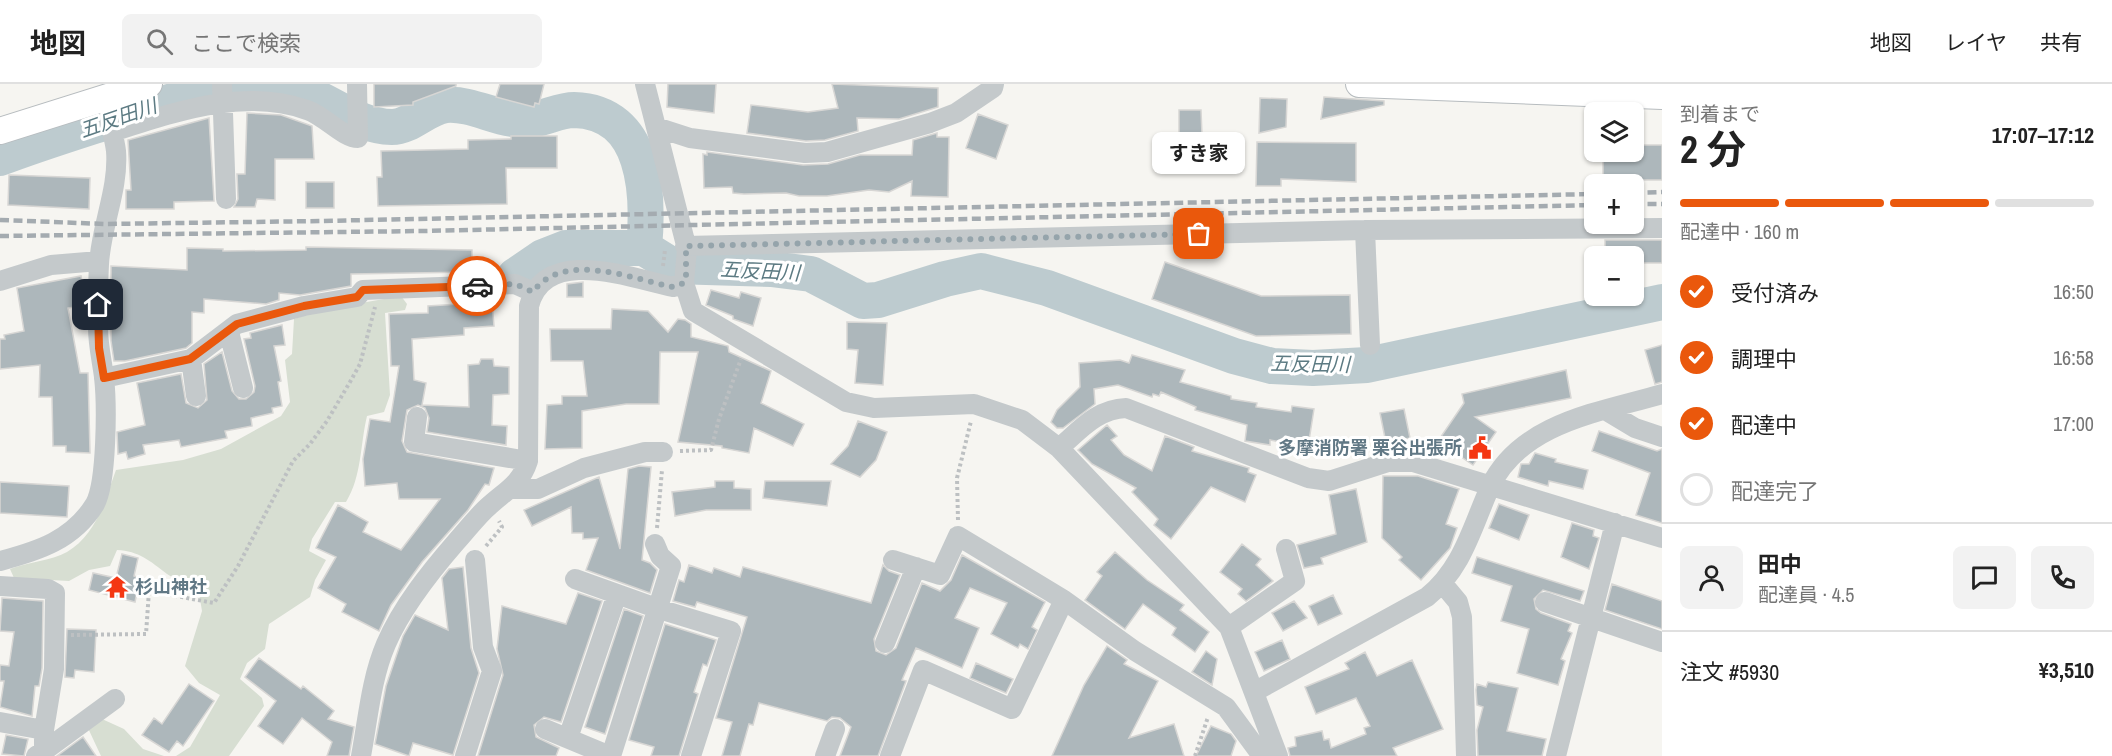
<!DOCTYPE html>
<html lang="ja">
<meta charset="utf-8">
<style>
body{margin:0;font-family:"Archivo Narrow","Noto Sans JP",sans-serif;background:#f2f2f2;color:#222;height:100vh;display:flex;flex-direction:column;font-size:22px;white-space:nowrap}
*{box-sizing:border-box;margin:0}
p{font-size:20px;color:#767676}
.icon{flex:none;width:33px;height:33px;fill:none;stroke:currentColor;stroke-width:2;stroke-linecap:round;stroke-linejoin:round}
.map{position:relative;flex:1;overflow:hidden}
.side{display:flex;flex-direction:column;background:#fff;width:450px}
.side>*{flex:none}
.controls{position:absolute;left:1584px;top:18px;display:grid;gap:12px}
.controls a{display:grid;place-items:center;width:60px;height:60px;border-radius:9px;background:#fff;box-shadow:0 2px 4px #0004;font-size:30px}
.pin{position:absolute;display:grid;place-items:center;width:51px;height:51px;color:#fff;margin:-26px;border-radius:12px;box-shadow:0 3px 9px #0006}
.courier{position:absolute;display:grid;place-items:center;width:60px;height:60px;margin:-30px;border:4px solid #ea580c;border-radius:50%;background:#fff;color:#222;box-shadow:0 2px 8px #0007}
.bubble{position:absolute;height:42px;border-radius:9px;background:#fff;box-shadow:0 2px 4px #0004;font-size:20px;font-weight:700;line-height:42px;text-align:center}
.summary em{font-style:normal;font-weight:700}
.summary div{display:flex;flex-direction:column-reverse}
.summary{display:flex;align-items:center;justify-content:space-between;height:102px;padding:0 18px}
h1{font-size:39px;font-weight:700;line-height:45px}
.bar{display:grid;grid-template-columns:repeat(4,1fr);gap:9px 6px;align-content:center;height:72px;padding:0 18px}
.bar i{height:8px;border-radius:4px;background:#e0e0e0}
.bar .current{background:#ea580c}
.bar p{grid-column:span 4}
.line{display:flex;align-items:center;gap:15px;padding:0 18px;border-top:2px solid #e0e0e0}
.line div{flex:1}
.round{display:grid;place-items:center;flex:none;width:63px;height:63px;border-radius:9px;background:#f2f2f2}
ol{padding:0 18px;list-style:none}
li{display:flex;align-items:center;gap:18px;height:66px}
li p{margin-inline-start:auto}
li .icon{padding:6px;border-radius:50%;background:#ea580c;color:#fff;stroke-width:4}
li:last-child{color:#767676}
li i{width:33px;height:33px;border:3px solid #e0e0e0;border-radius:50%}
header{display:flex;align-items:center;gap:36px;box-sizing:border-box;height:84px;padding:0 30px;background:#fff;border-bottom:2px solid #e0e0e0}
header strong{font-size:28px}
nav{display:flex;gap:33px;margin-inline-start:auto;font-size:21px}
.search{width:420px;height:54px;background:#f2f2f2;display:flex;align-items:center;gap:15px;box-sizing:border-box;padding:0 21px;border-radius:9px;color:#767676;font-size:22px}
main{display:flex;flex:1;min-height:0}
.map>svg:first-child{display:block}
</style>
<header>
<strong>地図</strong>
<div class="search"><svg class="icon" aria-label="search" viewBox="0 0 24 24"><circle cx="10" cy="10" r="6"/><path d="M15 15l6 6"/></svg>ここで検索</div>
<nav><a>地図</a><a>レイヤ</a><a>共有</a></nav>
</header>
<main>
<div class="map">
<svg width="1662" height="672" viewBox="0 0 1662 672">
<rect width="100%" height="100%" fill="#f6f5f1"/>
<path fill="#d7ded2" d="M401,212L407,220L405,226L385,229L390,311L384,328L367,332C360,361 362,392 346,418H335L312,455L309,467L326,476L315,496L310,513L269,540L265,565L247,579L240,595L262,614L264,622L229,672H176L190,663L220,611L199,599L185,582L202,527L198,503C188,499 175,496 167,490C150,477 139,467 117,466L110,482L89,486L69,497L14,494L10,485C27,478 51,477 67,468C97,450 105,416 116,386L183,376L221,365L281,332L290,318L285,276L292,270L294,235L321,226Z
M102,635L124,645L143,665L164,672H101L87,642Z"/>
<g fill="none" stroke-linecap="round" stroke-linejoin="round">
<path stroke="#bdcbcf" stroke-width="36" d="M0,74C34,61 69,50 103,39C160,19 221,0 283,3C323,8 351,42 392,43C411,43 427,23 446,21C472,19 496,35 521,36C539,38 557,26 574,26C647,28 649,111 644,164L673,182L771,185L811,190L863,217L878,216L945,195L981,187L1047,204L1234,272L1272,282L1313,284L1367,281L1662,218
M515,192L543,173L566,164H644"/>
</g>
<path fill="#adb7bb" stroke="#d7d6d4" stroke-width="1.5" d="M374,0H456V2L413,18V21L374,23Z
M500,0H544L539,20L535,19L534,23L496,13Z
M668,0H716L714,29L667,23Z
M832,0L938,4V23L899,35L857,34L858,47L825,56L806,57L747,49L751,21L808,28L838,24Z
M1324,13L1384,17V21L1321,35Z
M1260,14L1287,15L1286,43L1259,49Z
M1179,26H1201L1202,51L1207,50V70H1183V58L1179,53Z
M247,29L281,31L312,42L314,75H275V116L257,115L255,123H234L238,115L237,90H245Z
M978,30L1008,41L996,75L966,64Z
M209,34L214,117L174,118V125H126V106H131L128,56Z
M937,49V53H949L948,113L911,112L912,97L889,108L869,106L827,112H799L786,109L744,110L733,109L732,103L704,104L703,70L707,71V68L803,81L828,80L860,71H912L913,56Z
M511,52H557V84H506L507,120L378,122L377,93H382L381,67L468,65V56L511,55Z
M1257,58L1356,59V98L1281,95V102H1256Z
M1634,61H1662V96H1603V68H1634Z
M9,91L90,94L89,125L8,121Z
M306,98H334V124H306Z
M1605,156H1662V179H1634V172H1605Z
M306,163L472,166V188L351,190V202L300,211L279,209V216L266,220L204,215V229L192,228V259L186,264L125,277H114L111,257V182L187,186V164L223,165V167L306,166Z
M1165,178L1261,212L1350,211L1351,250L1256,252L1152,215Z
M81,192L86,221L68,224L80,289H88L90,369L66,368V362H53L52,313H39L40,281L0,285V255H5L4,251L24,247L17,204Z
M583,198V213H567V200Z
M711,206L739,214L741,208L761,214L753,242L733,235V232L706,221Z
M492,218L494,242L464,244V251L412,255L414,296L426,299L422,321L469,323L468,281L479,280L481,275H493L494,282L509,283V310L493,311L492,341L507,342L506,361L427,348L429,334L425,324L418,321L407,326L402,357L407,368L494,384L489,401L485,400L468,426L422,478L391,521L379,547L342,528L346,520L318,504L336,473L316,464L338,421L368,438L363,448L401,466L440,415H399L397,399L365,402L363,375L370,335L390,338L399,282H391L389,230L428,229V222Z
M612,225L648,227L668,248L678,235L685,236L691,240V253L728,262L729,268L771,287L761,319L804,340L793,362L754,344L749,369L722,364V362L678,358L698,268H660L659,320H626L582,327V364L545,365L547,321L562,320V312H587L583,277H551L550,245H611Z
M847,238L887,239L883,301L855,299L858,266L847,265Z
M282,241L285,261L274,262L281,297L278,298L282,322L272,324L273,329L251,334L252,342L225,347L227,354L181,363L179,356L143,361L145,370L128,375L126,368L118,370L117,348L145,341L137,299L181,290L186,319L198,324L207,316L204,280L222,268L232,307L239,315H246L254,308L255,302L244,255L251,254L250,249Z
M1662,261V298L1655,300L1645,266Z
M1132,271L1185,286L1180,298L1231,312V315L1257,319L1256,323L1291,328L1292,322L1314,325L1308,363L1270,356V361L1245,357L1247,341L1195,326L1196,323L1161,308L1159,312L1153,310L1152,313L1118,301L1094,305L1095,320L1063,344H1057L1051,338L1057,326L1080,303L1079,279L1120,276L1129,279Z
M1566,286L1571,314L1475,333L1496,348L1473,381L1438,357L1464,319L1462,310Z
M1404,325L1410,354L1386,359L1380,329Z
M858,337L887,348L876,376L860,393L831,380L848,362Z
M1107,341L1117,352L1111,356L1124,371L1152,387L1165,352L1194,363L1192,367L1249,384L1248,388L1256,391L1245,418L1211,403L1171,455L1154,441L1158,435L1132,408L1136,404L1092,380L1078,366Z
M1599,347L1657,367L1662,365V439L1636,431L1650,389L1592,367Z
M1535,369L1556,375L1555,378L1588,386L1583,405L1549,397L1548,402L1518,393L1521,380H1529Z
M639,382L651,383L642,476L650,479L657,486L650,509L586,486L598,454L583,455V449H572L571,423L532,442L524,426L599,393L620,465L628,385Z
M1383,392H1418L1459,405L1446,440L1457,444L1450,464L1421,496L1399,476L1402,473L1382,454Z
M715,397H734V404L751,405V426H706L675,432L672,408L715,403Z
M765,397H831L827,422L763,414Z
M0,398L69,402L67,433L0,429Z
M1356,405L1367,458L1321,474L1323,480L1304,484L1297,461L1336,450L1329,411Z
M1499,420L1529,431L1519,456L1489,444Z
M1572,439L1594,446L1593,452L1599,454L1589,485L1561,473Z
M1242,460L1261,475L1256,481L1273,497L1246,517L1238,510L1242,505L1220,488Z
M1115,468L1147,496L1184,521L1180,526L1209,548L1195,568L1172,551L1176,544L1143,520L1125,545L1085,516L1102,492L1097,488Z
M122,470L138,474L134,492L140,494L135,518L89,506L93,489L116,494Z
M962,471L1045,518L1032,543L1037,546L1028,565L1020,560L1018,564L991,550L1007,519L970,504L955,534L979,544L962,584L916,564L902,596L906,597L878,672H840L851,643L840,634L832,633L827,637L759,619L753,641L749,640L740,672H722L732,638L716,634L747,533L697,518L695,523L673,517L679,496L684,498L689,481L712,489L714,484L740,493L743,483L871,519L883,481L889,487L900,491L874,555L876,567L886,571L896,564L922,499L940,507L951,496Z
M1477,473L1584,507L1580,517L1543,506L1534,515L1536,525L1541,529L1571,540L1568,547L1572,549L1561,575L1565,577L1558,601L1517,589L1529,545L1501,537L1512,502L1472,489Z
M463,483L471,564L479,589L453,671L413,659L409,672L375,660L386,602L403,552L415,531L448,546L442,494L449,485Z
M1612,500L1662,517V545L1605,526Z
M578,509L602,517L561,638L544,633L534,641L536,653L559,664L556,672H478L503,591L497,565L502,522L566,540Z
M1333,511L1342,530L1318,541L1309,522Z
M2,514L43,517L42,584L39,602H35L32,632L0,623L4,597H0V581L9,582L14,548L0,547Z
M1294,517L1307,534L1283,547L1272,529Z
M624,525L643,532L605,650L585,643Z
M665,540L716,556L707,582L703,580L694,608L698,610L679,672H651L654,663L629,656Z
M67,545L96,546L94,588L75,586L74,594L65,593Z
M1282,556L1290,575L1264,587L1255,568Z
M1107,562L1127,576L1124,580L1158,597L1129,654L1174,640L1184,672H1052L1084,601Z
M1206,567L1217,575L1212,601L1192,588Z
M1365,568L1377,592L1412,576L1443,645L1393,664L1397,672H1290L1288,664L1296,662L1295,653L1322,647L1324,656L1329,655L1331,664L1366,650L1364,644L1370,642L1356,614L1316,630L1305,603L1349,585L1345,579Z
M259,574L301,605L303,602L334,627L328,635L354,643L349,672H327L332,658L302,634L283,660L258,642L276,617L245,593Z
M976,579L1013,595L1006,609L970,594Z
M1488,598L1518,604L1507,647L1546,655L1542,672H1478L1477,646L1483,623L1477,621L1476,606L1477,600L1486,603Z
M189,600L214,617L183,662L177,657L169,668L142,651L154,634L162,640Z
M1211,642L1231,650L1236,657L1231,672H1196Z
M6,651L28,655L24,672L2,670Z
M83,653L96,672H57Z"/>
<g fill="none" stroke-linecap="round" stroke-linejoin="round">
<g stroke="#b7bcbf" stroke-width="28">
<path id="major" d="M1359,0L1662,12
M0,47L149,0"/>
</g>
<path stroke="#bdc0c2" stroke-width="4" stroke-dasharray="3 3" stroke-linecap="butt" d="M663,182L665,166
M680,367L711,366L719,335L741,275
M958,436L957,394L971,337
M657,444L662,386
M486,462L502,443L499,437
M71,551L146,550L149,507L214,519L238,482L293,377L310,360L327,337L350,298L360,280L375,223
M1195,672L1208,633"/>
<path stroke="#c4c9cb" stroke-width="20" d="M222,0L226,115
M645,0L687,165L684,199L693,227L846,318L874,324L974,320L1022,336L1059,364L1229,543L1278,672
M656,43L690,54L805,69L827,68L930,39L956,29L993,4L994,0
M112,48C173,29 243,3 307,26C325,32 343,54 358,54L357,0
M1365,146L1370,261
M685,162L1365,146L1662,144
M0,197L51,181L99,177
M229,248L243,304
M191,275L196,312
M104,294L191,275L237,240L304,222L357,213L363,206L515,200L533,208
M1605,326L1635,344L1662,353
M417,333L414,358L528,377
M1059,364C1080,346 1097,325 1126,324L1308,394L1329,397L1388,378H1413L1662,454
M511,405H538L584,384L645,368H663
M893,476L940,491L958,452L1064,516L1135,567L1226,623L1262,672
M0,477C38,467 73,456 95,420C107,398 107,320 104,293C102,277 98,261 98,244C97,223 98,201 99,180C101,142 119,105 116,67C114,49 107,31 101,14
M575,495L659,525L731,547L691,672
M1443,500L1458,518L1462,533L1466,672
M0,502L48,505L55,509L54,585L44,646V667L36,672
M1545,518L1662,558
M1229,543L1295,497L1286,465
M885,559L916,483
M1254,608L1427,513C1463,484 1472,443 1490,403C1521,338 1601,328 1662,310
M0,638L44,646
M545,645L610,672
M568,654L617,510
M44,667L115,615
M361,672C368,635 371,595 386,560C402,523 430,488 456,458C467,446 478,431 490,421C507,406 521,399 528,377L529,222C545,161 630,194 673,203L684,199
M465,672L492,587L483,563L475,476
M611,672L671,482L660,472L655,460
M825,672L835,645
M890,672L923,586L1012,625L1064,516
M1556,672L1615,439"/>
<use href="#major" stroke="#fff" stroke-width="26"/>
<path stroke="#a4abb0" stroke-width="4.5" stroke-dasharray="9 4.5" stroke-linecap="butt" d="M1634,109L1662,108
M1634,120H1662
M0,136L106,140L320,137L1594,110
M0,152L424,147L1594,121"/>
</g>
<g fill="none" stroke-linecap="round" stroke-linejoin="round">
<path stroke="#95a4ab" stroke-width="6" stroke-dasharray="0 10.8" d="M477,202L515,200L533,208C563,166 632,195 673,203L684,199L686,194V162L1199,150"/>
<path stroke="#ea580c" stroke-width="8" d="M98,221L99,264L104,294L190,275L237,240L304,222L357,213L363,206L477,202"/>
</g>
<defs>
<g id="civic-bare" transform="scale(1.8)"><path d="M-.6-6.5H3V-4.5H.6V-3L4-1V1h2V6H-6V1h2V-1L-.6-3ZM-1.2 2.5V6h2.4V2.5Z" fill="#f43713" stroke="#fff" stroke-width="2.5" paint-order="stroke"/></g>
<g id="temple-bare" transform="scale(1.8)"><path d="M0-6L5-2H3V0L6.5 2.5H4V6H1.5V3h-3V6H-4V2.5H-6.5L-3 0V-2H-5Z" fill="#f43713" stroke="#fff" stroke-width="2.5" paint-order="stroke"/></g>
</defs>
<g fill-rule="evenodd">
<use href="#civic-bare" x="1480" y="364"/>
<use href="#temple-bare" x="117" y="503"/>
</g>
<g text-anchor="middle" stroke-width="6" stroke-linejoin="round" paint-order="stroke">
<g font-size="18" font-weight="bold" fill="#617885" stroke="#fff" text-anchor="end">
<text x="1462" y="370">多摩消防署 栗谷出張所</text>
<text x="135" y="509" text-anchor="start">杉山神社</text>
</g>
<g font-size="20" font-style="italic" fill="#5d7b83" stroke="#fff">
<text transform="translate(118 34) rotate(-19)" y="7">五反田川</text>
<text transform="translate(760 187) rotate(3)" y="7">五反田川</text>
<text transform="translate(1310 280) rotate(1)" y="7">五反田川</text>
</g>
</g>
</svg>
<div class="controls">
<a><svg class="icon" aria-label="layers" viewBox="0 0 24 24"><path d="M12 4l9 5-9 5-9-5zM3 14l9 5 9-5"/></svg></a>
<a>+</a>
<a>−</a>
</div>
<div class="pin" style="left:1199px;top:150px;background:#ea580c"><svg class="icon" aria-label="bag" viewBox="0 0 24 24"><path d="M5 8h14l-1 12H6zM9 8a3 3 0 0 1 6 0"/></svg></div>
<div class="pin" style="left:98px;top:221px;background:#1f2937"><svg class="icon" aria-label="home" viewBox="0 0 24 24"><path d="M3 11l9-7 9 7M6 9v11h12V9"/></svg></div>
<div class="courier" style="left:477px;top:202px"><svg class="icon" aria-label="car" viewBox="0 0 24 24"><path d="M5 17H2v-5l4-1 3-4h7l3 4 3 1v5h-3M9 17h6M6 11h13"/><circle cx="7" cy="17" r="2"/><circle cx="17" cy="17" r="2"/></svg></div>
<div class="bubble" style="left:1152px;top:48px;width:93px">すき家</div>
</div>
<section class="side">
<div class="summary"><div><h1>2 分</h1><p>到着まで</p></div><em>17:07–17:12</em></div>
<div class="bar"><i class="current"></i><i class="current"></i><i class="current"></i><i></i><p>配達中 · 160 m</p></div>
<ol>
<li><svg class="icon" aria-label="check" viewBox="0 0 24 24"><path d="M5 12l5 5 9-10"/></svg>受付済み<p>16:50</p></li>
<li><svg class="icon" aria-label="check" viewBox="0 0 24 24"><path d="M5 12l5 5 9-10"/></svg>調理中<p>16:58</p></li>
<li><svg class="icon" aria-label="check" viewBox="0 0 24 24"><path d="M5 12l5 5 9-10"/></svg>配達中<p>17:00</p></li>
<li><i></i>配達完了</li>
</ol>
<div class="line" style="height:108px"><a class="round"><svg class="icon" aria-label="person" viewBox="0 0 24 24"><circle cx="12" cy="8" r="4"/><path d="M4 21q1-7 8-7t8 7"/></svg></a><div><b>田中</b><p>配達員 · 4.5</p></div><a class="round"><svg class="icon" aria-label="chat" viewBox="0 0 24 24"><path d="M4 5h16v11H9l-5 4z"/></svg></a><a class="round"><svg class="icon" aria-label="phone" viewBox="0 0 24 24"><path d="M5 4h4l2 5-3 2q2 4 5 5l2-3 5 2v4C11 20 4 13 5 4z"/></svg></a></div>
<div class="line" style="height:78px"><div>注文 #5930</div><b>¥3,510</b></div>
</section>
</main>
